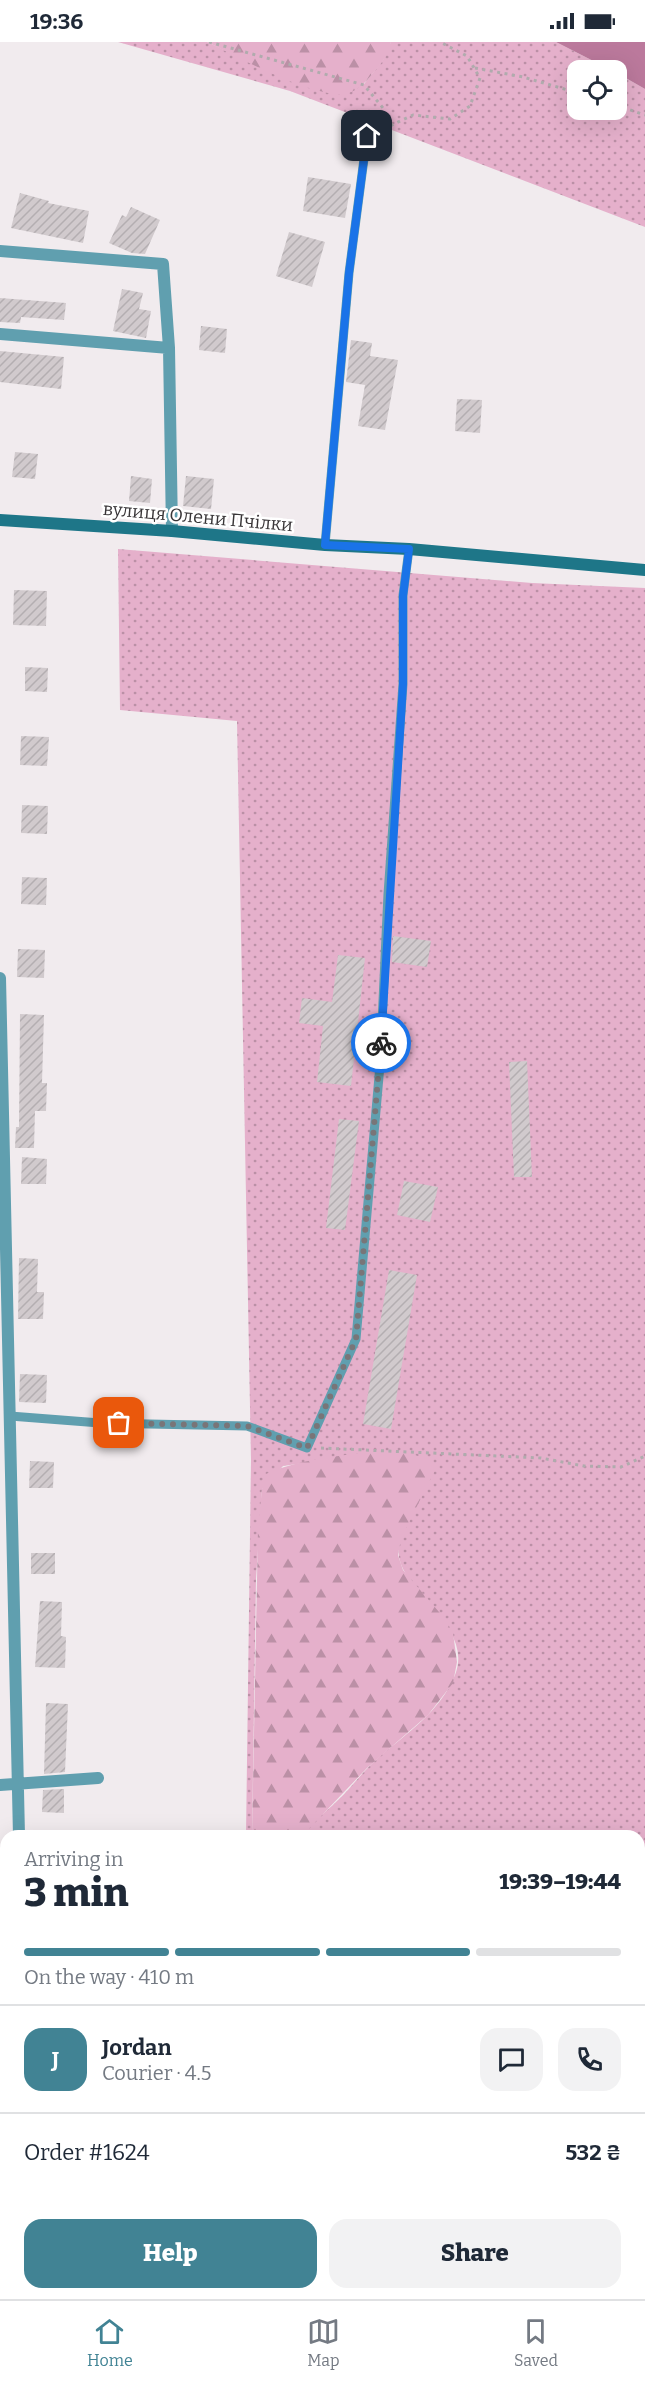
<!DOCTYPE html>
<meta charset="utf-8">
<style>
body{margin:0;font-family:Bitter,serif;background:#f2f2f3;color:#1f2937;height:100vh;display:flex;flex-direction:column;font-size:22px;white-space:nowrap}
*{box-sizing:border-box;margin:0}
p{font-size:20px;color:#747a83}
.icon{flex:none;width:33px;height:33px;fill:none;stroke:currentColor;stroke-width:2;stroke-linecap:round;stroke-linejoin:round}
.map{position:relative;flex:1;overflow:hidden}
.drawer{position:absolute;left:0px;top:1788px;width:645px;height:470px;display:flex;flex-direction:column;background:#fff;border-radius:18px 18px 0 0;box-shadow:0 6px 24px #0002}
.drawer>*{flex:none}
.fabs{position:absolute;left:567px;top:18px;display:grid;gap:12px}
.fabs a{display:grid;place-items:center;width:60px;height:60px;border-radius:12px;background:#fff;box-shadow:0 6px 24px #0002;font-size:30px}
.pin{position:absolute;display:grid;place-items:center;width:51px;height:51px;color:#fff;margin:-26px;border-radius:12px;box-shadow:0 3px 9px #0006}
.courier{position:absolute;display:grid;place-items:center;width:60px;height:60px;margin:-30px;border:4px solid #1a73e8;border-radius:50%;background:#fff;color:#222;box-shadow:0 2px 8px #0007}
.headline em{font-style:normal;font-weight:800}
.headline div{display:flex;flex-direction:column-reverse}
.headline{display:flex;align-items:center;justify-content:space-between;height:102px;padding:0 24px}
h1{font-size:39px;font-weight:800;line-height:45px}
.bar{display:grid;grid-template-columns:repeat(4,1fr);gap:9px 6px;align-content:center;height:72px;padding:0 24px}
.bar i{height:8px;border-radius:4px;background:#e0e1e3}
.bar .on{background:#418394}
.bar p{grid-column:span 4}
.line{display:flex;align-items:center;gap:15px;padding:0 24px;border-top:2px solid #e0e1e3}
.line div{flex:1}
.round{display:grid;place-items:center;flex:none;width:63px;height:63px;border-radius:18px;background:#f2f2f3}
.cta{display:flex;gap:12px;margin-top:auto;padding:12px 24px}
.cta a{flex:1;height:69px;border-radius:18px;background:#418394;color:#fff;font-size:24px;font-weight:800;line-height:69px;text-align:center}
.cta a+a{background:#f2f2f3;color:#1f2937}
.status{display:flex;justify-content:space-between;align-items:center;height:42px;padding:0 30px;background:#fff;direction:ltr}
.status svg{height:16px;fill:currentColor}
.dock{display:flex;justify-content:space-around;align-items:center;height:84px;border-top:2px solid #e0e1e3;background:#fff;font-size:16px;color:#747a83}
.dock a{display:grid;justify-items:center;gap:3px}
.dock .on{color:#418394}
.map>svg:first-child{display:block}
</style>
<div class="status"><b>19:36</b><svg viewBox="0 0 49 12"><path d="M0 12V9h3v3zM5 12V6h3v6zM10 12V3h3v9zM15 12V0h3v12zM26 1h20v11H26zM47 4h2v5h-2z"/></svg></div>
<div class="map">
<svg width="645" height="2257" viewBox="0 0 645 2257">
<defs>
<pattern id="grass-dots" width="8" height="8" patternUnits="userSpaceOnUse" patternTransform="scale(1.5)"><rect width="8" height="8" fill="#e5b0cb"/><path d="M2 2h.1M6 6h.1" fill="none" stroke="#bb90a6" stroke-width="1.8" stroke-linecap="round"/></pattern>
<pattern id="forest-firs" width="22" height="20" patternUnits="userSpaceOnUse" patternTransform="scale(1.5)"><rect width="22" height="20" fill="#e5b0cb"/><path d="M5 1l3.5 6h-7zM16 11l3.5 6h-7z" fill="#bb90a6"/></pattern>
<pattern id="building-hatch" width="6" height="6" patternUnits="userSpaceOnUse" patternTransform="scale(1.5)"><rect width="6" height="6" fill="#d1cacd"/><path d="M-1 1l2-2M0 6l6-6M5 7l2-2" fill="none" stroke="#b4aeb1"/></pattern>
</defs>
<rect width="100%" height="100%" fill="#f1ebee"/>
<path fill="url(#grass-dots)" d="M118,0H207L277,33L334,51L364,42L383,18L391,0H556L611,28H578V68H616L617,31L645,47V185L290,49Z
M118,507L532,541L645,546V2222L639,2223V1794H302C311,1780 325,1771 337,1759C352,1745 363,1729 378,1716C407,1691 440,1670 455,1633C474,1585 405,1552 399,1515C396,1497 411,1475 418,1459L375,1411L283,1424L262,1447L256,1537L252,1794H246L251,1418L237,679L120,668Z
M286,2252H542L522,2257H286Z"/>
<path fill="url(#forest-firs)" d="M207,0H391C389,12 381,22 373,31C365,41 357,50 344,52C310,55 238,15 207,0Z
M402,1410C414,1413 430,1415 435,1428L408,1482L400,1502L398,1513L403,1528L445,1577L453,1591L457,1620L453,1641L428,1673L367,1726L302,1794H252L258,1486L262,1447L266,1432C300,1416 364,1409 402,1410Z"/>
<path fill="#bb799c" d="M556,0H645V47L617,31L616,28H611Z"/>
<path fill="url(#building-hatch)" d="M308,135L351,142L345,176L303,169Z
M20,151L49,159L48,161L89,169L83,201L11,186Z
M131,165L160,178L145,212L132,211L109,201L122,173L126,175Z
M289,190L325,200L312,245L276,234Z
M122,247L143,251L139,267L151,269L146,296L113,289Z
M0,256L66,261L64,278L21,275L20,281L0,280Z
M201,284L227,287L225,311L199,308Z
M351,298L372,301L370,314L398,318L385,388L358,384L365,343L346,340Z
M0,309L64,315L61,347L0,340Z
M457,357L482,358L480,391L455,389Z
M15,410L38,412L35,437L12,435Z
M131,434L152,437L150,461L129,459Z
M186,434L214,437L211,467L183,464Z
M14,548L47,549L46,584L13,583Z
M25,625L48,626L47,650L25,649Z
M21,694L49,695L47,724L20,723Z
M22,763L48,764L47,792L21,791Z
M22,835L47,836L46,863L21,862Z
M393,894L431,899L427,925L392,920Z
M18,907L45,908L44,936L17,935Z
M338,913L365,916L351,1044L317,1040L323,984L299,981L302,956L332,960Z
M20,972L44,973L42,1041H47L46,1069H35L34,1106H15L16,1085H19Z
M527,1019L532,1135H514L509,1020Z
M339,1077L359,1079L345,1188L326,1186Z
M22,1115L47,1117L46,1142H21Z
M404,1139L438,1145L430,1180L397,1173Z
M19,1216L38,1217L37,1250H44L43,1277H18Z
M389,1228L417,1233L391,1387L363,1382Z
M20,1332L47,1333L46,1361L19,1360Z
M30,1419L54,1420L53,1446H29Z
M31,1511H55V1532H31Z
M40,1559L62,1560L61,1594L66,1595L65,1626L35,1625Z
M46,1661L68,1662L65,1730L44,1732Z
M64,1747V1771L42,1770L43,1748Z"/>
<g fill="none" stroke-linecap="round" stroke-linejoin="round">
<path stroke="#b0abad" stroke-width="3" stroke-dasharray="3 4.5" stroke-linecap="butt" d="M209,0L364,43L383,66L376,87
M475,26L523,35L578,51
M616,63L645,73
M377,90L413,73L450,77L470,64L480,36L467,14L440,0
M321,1406L541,1416L584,1424L621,1425L645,1414
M639,1861H645
M639,2165L645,2166
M260,2252L261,2257"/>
<path stroke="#609faf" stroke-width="9" d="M325,503L349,231L367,94
M10,1374L100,1381L247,1384L307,1406L356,1297L380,1023L388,852L403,642V553L409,507"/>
<path stroke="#609faf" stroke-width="12" d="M0,209L163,222L169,306L172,489
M0,292L169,306
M0,936L19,1794
M0,1743L98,1736
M0,2097H6"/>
<path stroke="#1e7688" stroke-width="12" d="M0,478L172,489L325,503L409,507L645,528"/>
</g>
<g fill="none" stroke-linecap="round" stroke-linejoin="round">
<path stroke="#797578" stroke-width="6" stroke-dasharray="0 10.8" d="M119,1381L247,1384L307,1406L356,1297L381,1001"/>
<path stroke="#1a73e8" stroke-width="8" d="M367,94L349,231L325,503L409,507L403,554V642L381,1001"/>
</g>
<g text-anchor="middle" stroke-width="5" stroke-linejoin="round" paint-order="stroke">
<g font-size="18" fill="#393638" stroke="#fff">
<text transform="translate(198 475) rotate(5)" y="6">вулиця Олени Пчілки</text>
</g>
</g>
</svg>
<div class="fabs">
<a><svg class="icon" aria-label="locate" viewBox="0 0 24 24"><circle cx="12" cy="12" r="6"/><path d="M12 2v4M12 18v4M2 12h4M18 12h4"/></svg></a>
</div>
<div class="pin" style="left:119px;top:1381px;background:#ea580c"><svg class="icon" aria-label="bag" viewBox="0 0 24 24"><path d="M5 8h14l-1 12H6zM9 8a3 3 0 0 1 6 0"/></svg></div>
<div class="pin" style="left:367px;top:94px;background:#1f2937"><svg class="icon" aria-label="home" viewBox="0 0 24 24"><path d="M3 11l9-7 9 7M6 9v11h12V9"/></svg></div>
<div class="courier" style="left:381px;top:1001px"><svg class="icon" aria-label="bike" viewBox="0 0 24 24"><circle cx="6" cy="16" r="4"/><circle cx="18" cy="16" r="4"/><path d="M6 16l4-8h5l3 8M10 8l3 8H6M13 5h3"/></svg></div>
<section class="drawer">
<div class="headline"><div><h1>3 min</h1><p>Arriving in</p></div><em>19:39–19:44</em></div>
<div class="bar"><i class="on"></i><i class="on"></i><i class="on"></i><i></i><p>On the way · 410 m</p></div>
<div class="line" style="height:108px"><b class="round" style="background:#418394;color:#fff">J</b><div><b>Jordan</b><p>Courier · 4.5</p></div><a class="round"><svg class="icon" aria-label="chat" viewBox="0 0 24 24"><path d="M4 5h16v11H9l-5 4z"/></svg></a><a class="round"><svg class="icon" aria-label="phone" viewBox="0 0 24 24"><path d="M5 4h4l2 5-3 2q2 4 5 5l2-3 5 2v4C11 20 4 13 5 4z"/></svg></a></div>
<div class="line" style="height:78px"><div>Order #1624</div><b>532 ₴</b></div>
<div class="cta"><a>Help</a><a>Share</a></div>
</section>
</div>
<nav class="dock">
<a class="on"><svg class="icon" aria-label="home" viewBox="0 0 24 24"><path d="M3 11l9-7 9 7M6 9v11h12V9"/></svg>Home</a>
<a><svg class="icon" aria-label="map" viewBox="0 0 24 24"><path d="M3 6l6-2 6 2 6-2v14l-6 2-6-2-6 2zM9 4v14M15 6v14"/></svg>Map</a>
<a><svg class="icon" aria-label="saved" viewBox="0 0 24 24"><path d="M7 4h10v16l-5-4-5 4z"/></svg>Saved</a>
</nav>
